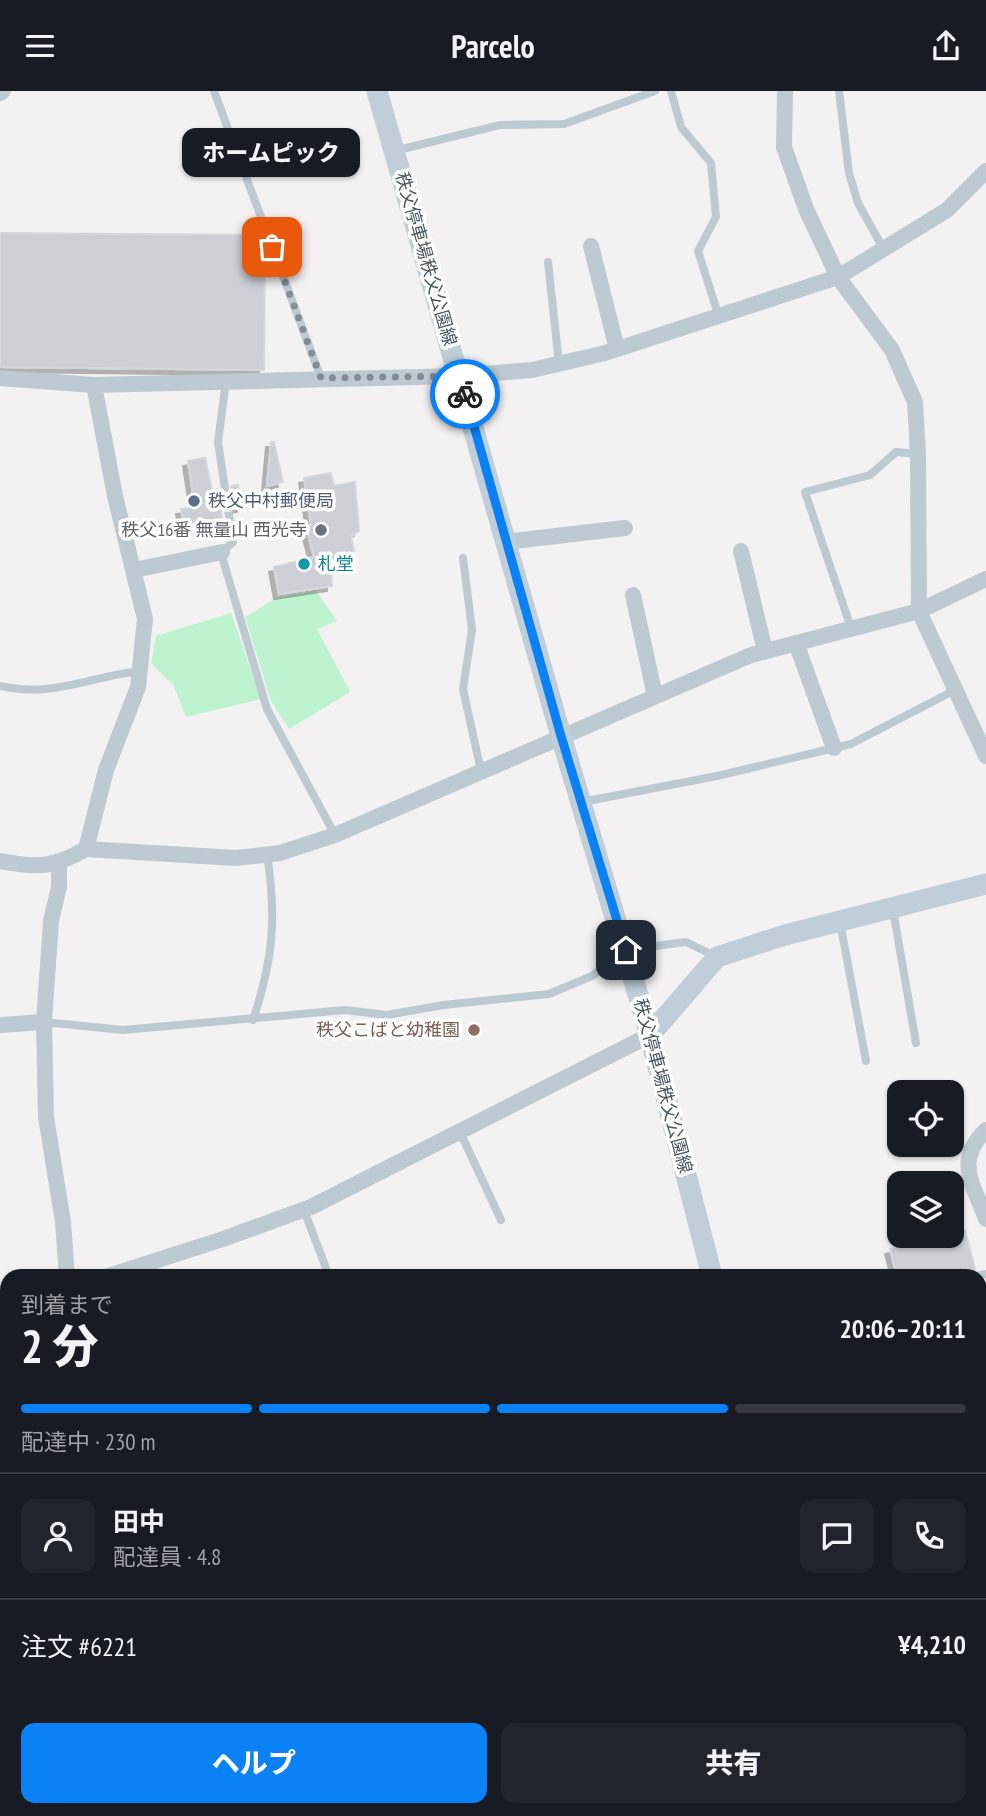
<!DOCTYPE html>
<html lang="ja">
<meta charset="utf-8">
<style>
body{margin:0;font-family:"PT Sans Narrow","Noto Sans JP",sans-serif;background:#20242c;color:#f1f3f6;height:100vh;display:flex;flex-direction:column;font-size:26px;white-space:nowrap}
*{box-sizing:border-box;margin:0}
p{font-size:23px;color:#9ea1a6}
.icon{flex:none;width:38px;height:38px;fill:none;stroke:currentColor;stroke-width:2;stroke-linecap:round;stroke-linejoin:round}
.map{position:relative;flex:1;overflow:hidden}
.drawer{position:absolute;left:0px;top:1178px;width:987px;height:548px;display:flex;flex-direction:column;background:#171b24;border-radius:21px 21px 0 0;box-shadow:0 2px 5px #0004}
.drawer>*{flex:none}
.fabs{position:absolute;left:887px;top:989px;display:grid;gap:14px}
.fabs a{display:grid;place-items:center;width:77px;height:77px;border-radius:14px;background:#171b24;box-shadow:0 2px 5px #0004;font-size:35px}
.pin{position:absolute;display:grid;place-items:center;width:60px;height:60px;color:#fff;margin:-30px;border-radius:14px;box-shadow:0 4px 10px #0006}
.courier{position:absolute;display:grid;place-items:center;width:70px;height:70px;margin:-35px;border:5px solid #0a82f5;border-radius:50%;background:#fff;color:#222;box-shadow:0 2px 9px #0007}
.bubble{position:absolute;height:49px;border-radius:14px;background:#171b24;box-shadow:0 2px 5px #0004;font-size:23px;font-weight:800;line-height:49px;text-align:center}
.overview em{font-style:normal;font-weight:800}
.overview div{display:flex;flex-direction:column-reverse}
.overview{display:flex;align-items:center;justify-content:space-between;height:119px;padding:0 21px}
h1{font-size:46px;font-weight:800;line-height:52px}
.bar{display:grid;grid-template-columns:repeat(4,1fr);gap:10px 7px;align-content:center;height:84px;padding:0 21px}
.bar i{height:9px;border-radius:5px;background:#363941}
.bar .selected{background:#0a82f5}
.bar p{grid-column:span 4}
.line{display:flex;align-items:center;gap:18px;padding:0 21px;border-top:2px solid #363941}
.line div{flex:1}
.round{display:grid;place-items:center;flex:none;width:74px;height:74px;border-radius:14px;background:#20242c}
.action{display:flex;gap:14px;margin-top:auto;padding:14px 21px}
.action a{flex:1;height:80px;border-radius:14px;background:#0a82f5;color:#fff;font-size:28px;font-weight:800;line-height:80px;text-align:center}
.action a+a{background:#20242c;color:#f1f3f6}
header{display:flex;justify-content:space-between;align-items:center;height:91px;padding:0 21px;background:#171b24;font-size:32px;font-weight:800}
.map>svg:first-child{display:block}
</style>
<header><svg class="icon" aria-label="menu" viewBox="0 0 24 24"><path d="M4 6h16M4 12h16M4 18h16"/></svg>Parcelo<svg class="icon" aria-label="share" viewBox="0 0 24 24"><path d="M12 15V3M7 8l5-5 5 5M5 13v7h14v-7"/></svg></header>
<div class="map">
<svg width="986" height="1725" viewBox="0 0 986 1725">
<defs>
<filter id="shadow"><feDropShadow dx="-5" dy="5" stdDeviation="0" flood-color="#0004"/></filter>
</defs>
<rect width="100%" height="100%" fill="#f3f1f1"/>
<path fill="#bdf3ce" d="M316,500L337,530L317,538L350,601L289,638L271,610L245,526L276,507Z
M231,522L261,608L186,626L174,595L151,572L156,545Z"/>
<path fill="#ccd0d6" stroke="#d4d7dd" stroke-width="2" filter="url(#shadow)" d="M0,142L261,144L265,156L264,279L0,276Z
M271,351H274L283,391L267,395Z
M205,367L212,399L218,398L223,435L199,438L198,433L184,435L181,418L195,416L188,370Z
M331,382L334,395L355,391L359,440L351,445L354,460L330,464L332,495L279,503L274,476L314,466L306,435L311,434L304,387Z
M238,394L242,416L235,417L231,395Z
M965,1139L975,1178L948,1185H897L890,1158L952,1144Z"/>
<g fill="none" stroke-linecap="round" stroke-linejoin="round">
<path stroke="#becad1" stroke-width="8" d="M214,0L321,287
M671,0L681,36L711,72L716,126L698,160L718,223
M839,0L849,82L858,112L884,159
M394,60L500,34L564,33L655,0
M548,171L559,273
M226,290L218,351L233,451L222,461L223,469L267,618L335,744
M463,467L472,539L463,598L481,680
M851,537L805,401L870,384L896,361L918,363
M0,595C53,607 91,585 141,580
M582,711L717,685L851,653L955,599
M893,819L916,952
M840,831L866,970
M253,929C273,868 277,828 267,763
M44,931L123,939L345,919L387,924L443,914L549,903L592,885L626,859L686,851L717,866
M460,1041L501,1129
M304,1119L329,1185
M978,1185L986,1183
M0,1214L7,1212
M0,1585L7,1583
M0,1713L3,1725"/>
<path stroke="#becad1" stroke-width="16" d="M785,0L784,56L806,118L838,186L892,259L915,311L918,363L919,520L986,665
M0,2L3,0
M591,155L617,258
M0,287L94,294L115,405L145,528L138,596L106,679L86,758C52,777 38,777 0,770
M94,294L460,285L532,279L605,262L838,186L947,119L986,80
M505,451L625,437
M741,460L765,560
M134,479L222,461
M633,504L655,605
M796,552L834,657
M86,758L236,767L280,762L335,744L751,564L919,520L986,488
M59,773V796L51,830L44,931L46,1026L63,1131L67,1185
M0,934L44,931
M986,1039C954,1070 973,1092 986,1128
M108,1185L223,1148L311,1116L650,944
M980,1354L986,1353
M0,1414L7,1417
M980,1531L986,1530
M980,1641L986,1639
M133,1718L135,1725
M432,1718L433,1725
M280,1725L303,1718
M747,1725L748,1718
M761,1725L778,1718"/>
<path stroke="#c0ced9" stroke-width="21" d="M377,0L561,645L650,944L712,1185
M650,944L717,866L785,844L986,793
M848,1718L849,1725"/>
</g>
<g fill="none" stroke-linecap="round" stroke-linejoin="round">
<path stroke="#838c93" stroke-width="7" stroke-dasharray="0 12.6" d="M272,156L321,287L460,285L465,303"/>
<path stroke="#0a82f5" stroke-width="9" d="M465,303L561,645L626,859"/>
</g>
<circle fill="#5c6f8a" stroke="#fff" stroke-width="2.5" cx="194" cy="410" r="7"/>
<circle fill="#6b7280" stroke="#fff" stroke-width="2.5" cx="321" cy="439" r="7"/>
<circle fill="#0f9aa8" stroke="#fff" stroke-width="2.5" cx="304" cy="473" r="7"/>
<circle fill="#8d6e63" stroke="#fff" stroke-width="2.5" cx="474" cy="939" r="7"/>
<g text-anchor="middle" stroke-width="7" stroke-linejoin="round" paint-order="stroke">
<g font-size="18" fill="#475660" stroke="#fff">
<text transform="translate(426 168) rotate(74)" y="6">秩父停車場秩父公園線</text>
<text transform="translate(663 995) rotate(75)" y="6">秩父停車場秩父公園線</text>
</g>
<g font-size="18" fill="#4e5e75" stroke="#fff" text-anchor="start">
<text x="208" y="416">秩父中村郵便局</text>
</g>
<g font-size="18" fill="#5b616d" stroke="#fff" text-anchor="end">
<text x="307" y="445">秩父16番 無量山 西光寺</text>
</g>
<g font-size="18" fill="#0d838f" stroke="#fff" text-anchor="start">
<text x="318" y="479">札堂</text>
</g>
<g font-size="18" fill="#785e54" stroke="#fff" text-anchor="end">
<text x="460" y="945">秩父こばと幼稚園</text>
</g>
</g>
</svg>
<div class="fabs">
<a><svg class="icon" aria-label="locate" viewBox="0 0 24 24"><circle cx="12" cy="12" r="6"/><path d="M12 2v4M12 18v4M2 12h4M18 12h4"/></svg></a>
<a><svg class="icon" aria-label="layers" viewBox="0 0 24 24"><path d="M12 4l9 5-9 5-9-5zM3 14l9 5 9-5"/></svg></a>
</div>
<div class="pin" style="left:272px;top:156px;background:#ea580c"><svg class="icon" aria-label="bag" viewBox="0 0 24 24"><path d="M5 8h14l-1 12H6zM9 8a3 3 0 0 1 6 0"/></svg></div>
<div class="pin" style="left:626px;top:859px;background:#1f2937"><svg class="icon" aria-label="home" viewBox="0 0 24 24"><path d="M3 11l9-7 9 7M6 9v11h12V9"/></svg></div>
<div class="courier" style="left:465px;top:303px"><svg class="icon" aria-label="bike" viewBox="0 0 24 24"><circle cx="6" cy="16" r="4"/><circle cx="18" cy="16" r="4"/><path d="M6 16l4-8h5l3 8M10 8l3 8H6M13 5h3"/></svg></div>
<div class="bubble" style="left:182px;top:37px;width:178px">ホームピック</div>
<section class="drawer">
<div class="overview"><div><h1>2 分</h1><p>到着まで</p></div><em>20:06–20:11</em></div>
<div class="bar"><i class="selected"></i><i class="selected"></i><i class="selected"></i><i></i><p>配達中 · 230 m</p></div>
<div class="line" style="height:126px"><a class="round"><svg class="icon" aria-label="person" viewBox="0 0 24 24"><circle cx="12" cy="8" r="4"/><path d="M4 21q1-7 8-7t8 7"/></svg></a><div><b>田中</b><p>配達員 · 4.8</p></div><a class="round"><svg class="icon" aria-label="chat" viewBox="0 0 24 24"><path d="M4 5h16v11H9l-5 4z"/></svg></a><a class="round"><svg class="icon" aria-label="phone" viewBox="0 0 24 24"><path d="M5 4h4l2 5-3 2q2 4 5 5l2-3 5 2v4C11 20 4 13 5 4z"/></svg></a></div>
<div class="line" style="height:91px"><div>注文 #6221</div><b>¥4,210</b></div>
<div class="action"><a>ヘルプ</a><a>共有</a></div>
</section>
</div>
